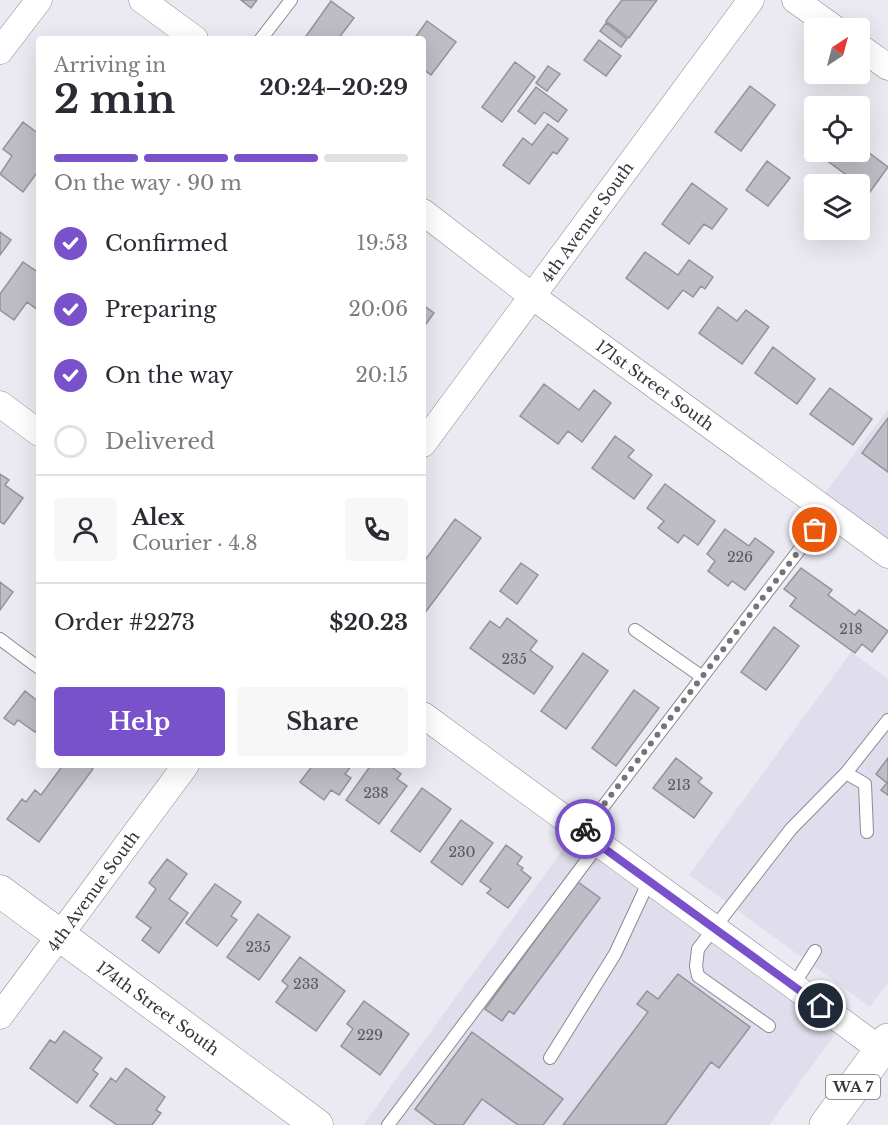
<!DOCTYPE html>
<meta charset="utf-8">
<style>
body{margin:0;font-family:"Libre Baskerville",serif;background:#f7f7f7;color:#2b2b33;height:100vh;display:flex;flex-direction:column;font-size:22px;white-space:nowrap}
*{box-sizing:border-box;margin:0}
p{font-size:20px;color:#7c7c81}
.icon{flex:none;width:33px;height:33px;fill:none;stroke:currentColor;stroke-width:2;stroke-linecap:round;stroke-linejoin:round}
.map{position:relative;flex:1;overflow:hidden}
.details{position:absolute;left:36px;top:36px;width:390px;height:732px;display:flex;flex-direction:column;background:#fff;border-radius:6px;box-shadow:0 6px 24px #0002}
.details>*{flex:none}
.needle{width:39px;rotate:36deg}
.buttons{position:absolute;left:804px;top:18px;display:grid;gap:12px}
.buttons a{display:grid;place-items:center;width:66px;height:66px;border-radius:6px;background:#fff;box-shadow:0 6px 24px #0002;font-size:30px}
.pin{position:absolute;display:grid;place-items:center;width:51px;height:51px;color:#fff;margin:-26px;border:3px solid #fff;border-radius:50%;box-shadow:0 2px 6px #0007}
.courier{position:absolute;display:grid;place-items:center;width:60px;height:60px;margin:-30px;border:4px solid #7951ca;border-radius:50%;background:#fff;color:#222;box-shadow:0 2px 8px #0007}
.overview em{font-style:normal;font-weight:700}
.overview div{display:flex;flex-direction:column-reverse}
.overview{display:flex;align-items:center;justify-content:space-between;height:102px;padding:0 18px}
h1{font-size:39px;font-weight:700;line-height:45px}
.bar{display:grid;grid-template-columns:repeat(4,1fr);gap:9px 6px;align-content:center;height:72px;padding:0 18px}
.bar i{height:8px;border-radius:4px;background:#e1e1e2}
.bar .selected{background:#7951ca}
.bar p{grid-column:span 4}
.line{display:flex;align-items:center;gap:15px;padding:0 18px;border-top:2px solid #e1e1e2}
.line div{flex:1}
.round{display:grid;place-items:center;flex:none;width:63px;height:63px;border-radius:6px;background:#f7f7f7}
ol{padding:0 18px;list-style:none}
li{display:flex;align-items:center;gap:18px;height:66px}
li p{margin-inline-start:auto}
li .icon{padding:6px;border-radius:50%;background:#7951ca;color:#fff;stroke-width:4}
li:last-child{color:#7c7c81}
li i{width:33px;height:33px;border:3px solid #e1e1e2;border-radius:50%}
.button{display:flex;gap:12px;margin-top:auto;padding:12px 18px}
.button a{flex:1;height:69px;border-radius:6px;background:#7951ca;color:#fff;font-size:24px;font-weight:700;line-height:69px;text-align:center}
.button a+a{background:#f7f7f7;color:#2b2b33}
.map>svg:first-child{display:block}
</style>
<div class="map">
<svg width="888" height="1125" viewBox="0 0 888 1125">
<rect width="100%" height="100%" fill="#ebeaf2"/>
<path fill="#e0ddec" d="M888,409V540L825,493Z
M851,652L888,679V982L870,1007L689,875Z
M572,837L838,1030L769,1125H363Z"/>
<path fill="#bebdc5" stroke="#939299" stroke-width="1.5" d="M241,0H257L251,8Z
M622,0H657L629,38L606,21Z
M331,1L354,18L338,39H304Z
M427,21L456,42L431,75L423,69V39H414Z
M606,23L627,39L621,47L600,31Z
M599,40L621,56L606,76L584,60Z
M515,62L535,77L502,122L482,107Z
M548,66L560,74L547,91L536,83Z
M750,86L775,105L741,151L715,132Z
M536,87L567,110L558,122L544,112L535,124L518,111Z
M23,122L39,134V170L23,192L0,174L12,156L3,149Z
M548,124L568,139L557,154L553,152L529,184L503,165L523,138L532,145Z
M860,146L888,167L870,192L822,157L826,152H860Z
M767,161L790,178L768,206L746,190Z
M692,183L727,209L712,229L704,224L689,244L662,224Z
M0,232L11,240L0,255Z
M645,252L678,275L689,260L713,277L705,289L701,286L693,297L683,290L668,309L626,278Z
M23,262L39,273V311L27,302L14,320L0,310V294Z
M423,305L434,313L423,328Z
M718,307L737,321L746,310L769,327L742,364L699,333Z
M773,347L815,379L797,404L755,373Z
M544,384L579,410L594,390L611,403L582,442L568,431L558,444L520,416Z
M830,388L872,419L853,445L810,414Z
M888,418V472L862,453Z
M615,436L634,450L628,457L652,475L634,499L592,468Z
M0,474L9,480L5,485L23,498L4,524L0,522Z
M665,484L715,521L698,545L684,535L678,543L658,528L664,521L647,508Z
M455,519L481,538L424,614L423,563Z
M725,529L749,546L755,538L774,552L745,590L732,581L728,586L708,571L715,561L707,554Z
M521,563L538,575L517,604L500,591Z
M801,568L832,590L828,595L855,615L859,610L888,631L872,652L862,644L855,653L790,606L796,598L784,589Z
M0,582L13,592L0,610Z
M507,618L537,641L530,650L553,667L534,694L470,648L490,621L500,628Z
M774,627L799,646L766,690L741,672Z
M583,653L608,671L566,729L541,711Z
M634,690L659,708L616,766L592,748Z
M25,691L39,702V727L35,732L18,720L14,725L4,718Z
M676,758L702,778L698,782L712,793L694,818L653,788Z
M888,758V795L881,790L887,783L876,774Z
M63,765H88L93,769L39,842L7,819L22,799L26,802L35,790L41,795Z
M313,765H352L345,774L351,778L339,795L331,790L324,800L300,782Z
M371,765H389L401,774L397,779L407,786L379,824L346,800Z
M422,788L451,809L420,852L391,831Z
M461,820L493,843L462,885L431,862Z
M506,845L522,857L517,864L523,868L521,870L531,878L508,908L487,893L491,889L480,881Z
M167,859L187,874L169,899L188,913L159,953L142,940L151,928L136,917L156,889L149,883Z
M578,882L600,898L514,1014L509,1011L502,1021L485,1009Z
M215,884L241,902L231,916L237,920L217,946L186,923Z
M258,914L290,937L259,980L227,957Z
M300,957L345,991L316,1031L276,1002L288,986L282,981Z
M678,974L750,1027L719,1068L711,1062L665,1125H563L648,1012L637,1004L647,991L658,999Z
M364,1001L409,1034L380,1075L341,1046L353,1029L347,1024Z
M64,1031L102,1058L93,1070L98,1074L77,1103L30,1068L50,1040L55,1043Z
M472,1032L563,1099L543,1125H518L482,1099L463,1125H436L415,1109Z
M126,1068L165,1097L156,1110L161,1113L152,1125H117L90,1106L111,1078L116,1082Z"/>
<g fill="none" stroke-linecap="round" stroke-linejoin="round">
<g stroke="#8b8a91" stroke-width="14">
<path id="service" d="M261,39L291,0
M635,630L701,676
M0,639L39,668
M846,773L888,720
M583,833L829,511
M793,986L815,951
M769,1026L698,976L696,966L698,949L791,829L846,773L865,784L867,832
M550,1058L615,954L649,881
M388,1125L599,844"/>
</g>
<g stroke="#8b8a91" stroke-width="27">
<path id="minor" d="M142,0L195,39
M795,0L834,28
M860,47L888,67
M0,51L39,0
M423,212L532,296L888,555
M0,404L39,433
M423,444L751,0
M423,715L888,1055
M0,1016L186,765"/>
</g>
<g stroke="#8b8a91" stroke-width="33">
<path id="tertiary" d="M0,891L317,1125"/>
</g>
<g stroke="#8b8a91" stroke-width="34">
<path id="primary" d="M826,1125L888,1040"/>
</g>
<use href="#service" stroke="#fff" stroke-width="12"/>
<use href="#minor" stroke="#fff" stroke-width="26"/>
<use href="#tertiary" stroke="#fff" stroke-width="32"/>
<use href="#primary" stroke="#fff" stroke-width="33"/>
</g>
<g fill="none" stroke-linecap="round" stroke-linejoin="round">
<path stroke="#75747a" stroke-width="6" stroke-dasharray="0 10.8" d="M585,829L815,530"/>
<path stroke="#7951ca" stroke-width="8" d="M585,829L583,833L821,1006"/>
</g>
<g text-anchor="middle" stroke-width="6" stroke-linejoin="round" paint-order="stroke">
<g font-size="14" fill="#58575c">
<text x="740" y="562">226</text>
<text x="851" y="634">218</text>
<text x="514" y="664">235</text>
<text x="679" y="790">213</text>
<text x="376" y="798">238</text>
<text x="462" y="857">230</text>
<text x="258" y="952">235</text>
<text x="306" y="989">233</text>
<text x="370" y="1040">229</text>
</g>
<rect fill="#fff" stroke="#727274" stroke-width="1.5" x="826" y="1075" width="54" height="24" rx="4.5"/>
<g font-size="15" font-weight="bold" fill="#363539">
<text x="853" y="1092">WA 7</text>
</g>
<g font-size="16" fill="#363539" stroke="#fff">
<text transform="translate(587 222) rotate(-54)" y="6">4th Avenue South</text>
<text transform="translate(655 385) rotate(36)" y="6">171st Street South</text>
<text transform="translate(93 891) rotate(-54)" y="6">4th Avenue South</text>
<text transform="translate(158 1008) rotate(36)" y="6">174th Street South</text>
</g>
</g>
</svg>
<div class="buttons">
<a><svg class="needle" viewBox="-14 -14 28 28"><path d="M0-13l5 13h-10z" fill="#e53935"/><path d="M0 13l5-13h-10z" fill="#7c7c81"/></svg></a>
<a><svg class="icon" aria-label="locate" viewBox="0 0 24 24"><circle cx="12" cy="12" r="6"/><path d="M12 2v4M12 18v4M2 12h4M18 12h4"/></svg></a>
<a><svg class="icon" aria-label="layers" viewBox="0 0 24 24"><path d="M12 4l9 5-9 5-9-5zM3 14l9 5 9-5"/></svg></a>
</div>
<div class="pin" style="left:815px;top:530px;background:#ea580c"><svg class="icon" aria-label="bag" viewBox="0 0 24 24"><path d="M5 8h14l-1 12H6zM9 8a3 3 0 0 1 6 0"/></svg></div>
<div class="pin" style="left:821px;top:1006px;background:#1f2937"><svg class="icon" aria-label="home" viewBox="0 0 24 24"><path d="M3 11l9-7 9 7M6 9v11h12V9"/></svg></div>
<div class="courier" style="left:585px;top:829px"><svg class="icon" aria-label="bike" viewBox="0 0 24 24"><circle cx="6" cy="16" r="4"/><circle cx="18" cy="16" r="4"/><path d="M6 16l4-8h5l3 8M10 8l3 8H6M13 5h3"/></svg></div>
<section class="details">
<div class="overview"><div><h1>2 min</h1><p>Arriving in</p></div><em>20:24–20:29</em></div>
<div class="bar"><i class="selected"></i><i class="selected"></i><i class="selected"></i><i></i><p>On the way · 90 m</p></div>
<ol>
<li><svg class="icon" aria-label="check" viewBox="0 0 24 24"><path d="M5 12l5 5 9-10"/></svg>Confirmed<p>19:53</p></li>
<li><svg class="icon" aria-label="check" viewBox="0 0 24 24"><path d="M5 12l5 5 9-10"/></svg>Preparing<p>20:06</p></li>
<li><svg class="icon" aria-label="check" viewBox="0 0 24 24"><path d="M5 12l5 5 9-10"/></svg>On the way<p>20:15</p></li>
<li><i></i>Delivered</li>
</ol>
<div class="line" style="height:108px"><a class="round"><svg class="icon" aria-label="person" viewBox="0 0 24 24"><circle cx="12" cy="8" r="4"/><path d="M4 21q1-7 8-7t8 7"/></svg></a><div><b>Alex</b><p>Courier · 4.8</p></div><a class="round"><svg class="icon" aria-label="phone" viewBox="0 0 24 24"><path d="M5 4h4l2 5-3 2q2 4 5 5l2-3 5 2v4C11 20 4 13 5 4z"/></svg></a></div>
<div class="line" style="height:78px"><div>Order #2273</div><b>$20.23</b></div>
<div class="button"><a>Help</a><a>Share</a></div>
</section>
</div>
